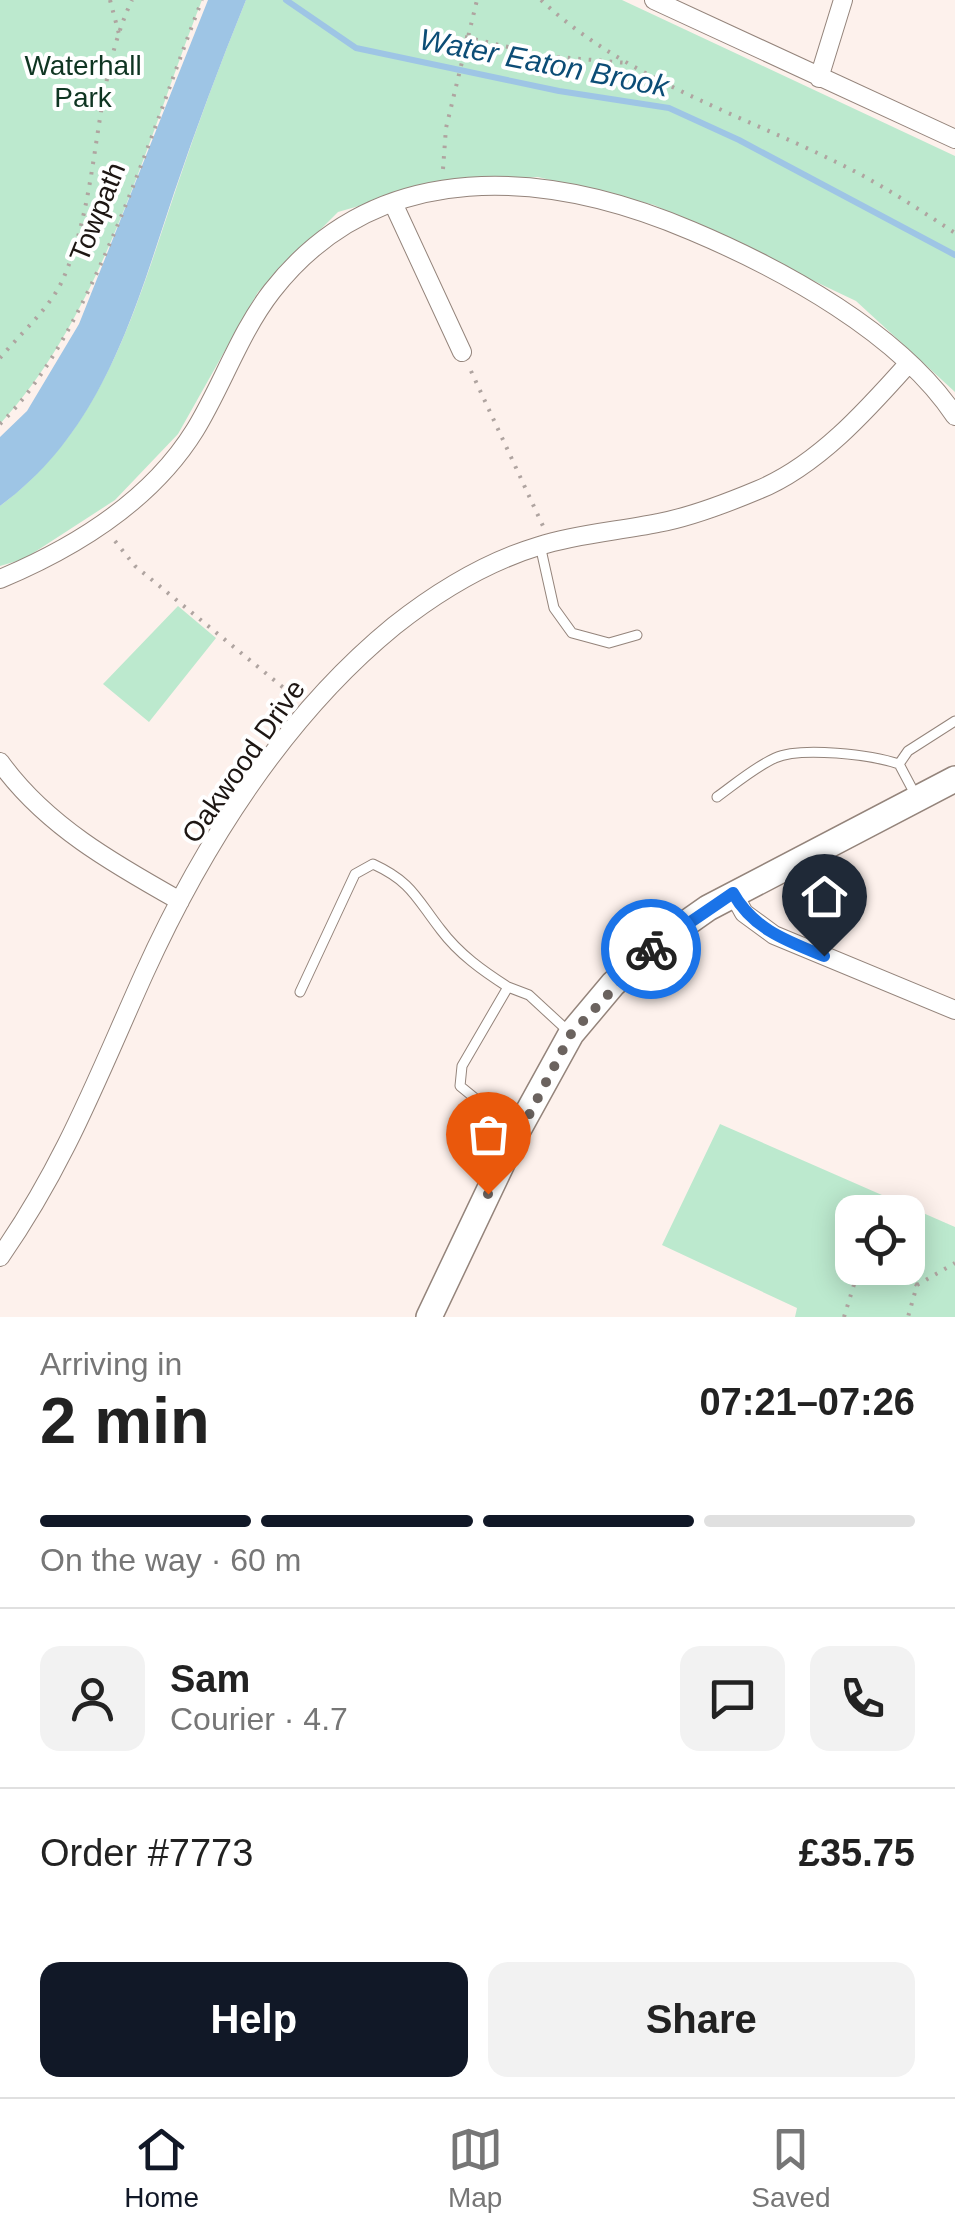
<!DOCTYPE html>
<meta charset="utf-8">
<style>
body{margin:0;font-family:Helvetica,sans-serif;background:#f2f2f2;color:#222;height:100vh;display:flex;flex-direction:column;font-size:38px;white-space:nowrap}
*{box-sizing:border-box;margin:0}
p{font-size:32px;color:#767676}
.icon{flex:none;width:55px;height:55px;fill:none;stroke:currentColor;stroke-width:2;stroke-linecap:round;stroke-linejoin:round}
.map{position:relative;height:1317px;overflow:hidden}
.drawer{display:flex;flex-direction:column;background:#fff;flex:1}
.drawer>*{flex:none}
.fabs{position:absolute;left:835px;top:1195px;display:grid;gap:20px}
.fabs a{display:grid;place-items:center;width:90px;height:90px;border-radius:20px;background:#fff;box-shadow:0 5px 25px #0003;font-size:50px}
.pin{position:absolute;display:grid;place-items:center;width:85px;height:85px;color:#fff;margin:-102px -42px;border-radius:50% 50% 50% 0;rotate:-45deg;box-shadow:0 0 10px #0007}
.pin .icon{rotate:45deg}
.courier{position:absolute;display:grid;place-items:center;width:100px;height:100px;margin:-50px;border:8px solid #1a73e8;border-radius:50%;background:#fff;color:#222;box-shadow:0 2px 12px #0007}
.overview em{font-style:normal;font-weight:600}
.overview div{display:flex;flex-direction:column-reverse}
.overview{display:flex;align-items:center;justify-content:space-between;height:170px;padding:0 40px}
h1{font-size:65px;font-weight:600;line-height:75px}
.bar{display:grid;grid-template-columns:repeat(4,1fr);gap:15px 10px;align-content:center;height:120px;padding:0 40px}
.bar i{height:12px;border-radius:8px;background:#e0e0e0}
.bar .active{background:#111827}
.bar p{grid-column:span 4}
.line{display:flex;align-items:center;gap:25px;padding:0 40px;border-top:2px solid #e0e0e0}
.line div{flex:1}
.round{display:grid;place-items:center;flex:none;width:105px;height:105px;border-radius:20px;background:#f2f2f2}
.button{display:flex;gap:20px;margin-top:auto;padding:20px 40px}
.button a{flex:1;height:115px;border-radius:20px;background:#111827;color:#fff;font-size:40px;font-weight:600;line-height:115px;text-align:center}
.button a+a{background:#f2f2f2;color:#222}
.dock{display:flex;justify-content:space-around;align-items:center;height:140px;border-top:2px solid #e0e0e0;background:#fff;font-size:28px;color:#767676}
.dock a{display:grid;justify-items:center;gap:5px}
.dock .active{color:#111827}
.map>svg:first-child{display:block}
</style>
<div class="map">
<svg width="955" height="1317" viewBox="0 0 955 1317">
<rect width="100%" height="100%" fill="#fdf1ec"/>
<path fill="#bce9ce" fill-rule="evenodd" d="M0,0H202C147,140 103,312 0,424Z
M246,0H622L955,156V392L856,301L654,205L538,177L439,183L338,212L258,292L178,434L115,500L24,559L0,566V506C105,428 137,304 177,186C198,123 221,61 246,0Z
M178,606L216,638L149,722L103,684Z
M720,1124L955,1227V1317H795L797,1308L662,1245ZM852,1212H908V1268H852Z"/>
<path fill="#9ec5e5" d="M208,0H246C220,64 196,128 174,193C135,309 104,430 0,506V437L27,411L79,324Z"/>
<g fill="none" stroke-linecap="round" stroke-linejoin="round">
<path stroke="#9ec5e5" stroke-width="6" d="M286,0L356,48L559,91L669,108L739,140L955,255"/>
<g stroke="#94847b" stroke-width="11">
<path id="lane" d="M540,545L554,608L572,633L609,643L637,635
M899,764L908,751L955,721
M717,797C735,784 755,767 775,758C801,746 872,755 899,764L916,796
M300,992L355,874L373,864C412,882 416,898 441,930C459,954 483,971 508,987
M515,1131L460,1086L462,1066L508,987L529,995L568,1031"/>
</g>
<g stroke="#94847b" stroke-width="20">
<path id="street" d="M654,0L955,139
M819,78L843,0
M393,203L462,352
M0,579C74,548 151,501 195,430C222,386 240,332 272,291C379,154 549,170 692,231C782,269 900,333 955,416
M0,762C45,825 114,864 180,901
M733,893L744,913L774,935L955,1010
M0,1257C65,1164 98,1076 144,974C202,846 284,716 394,626C437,592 486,562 539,546C576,534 619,531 658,523C691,517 727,503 758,490C817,466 867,410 908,364"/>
</g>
<g stroke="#94847b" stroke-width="28">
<path id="secondary" d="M429,1317L517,1132L571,1034L613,984L661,941L708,908L955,779"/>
</g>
<path stroke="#afa4a0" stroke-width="4" stroke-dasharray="2.5 8" stroke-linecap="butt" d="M110,0L119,34
M541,0C624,78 737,113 836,162C878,182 917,208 955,233
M465,37L547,56L627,63
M443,169L446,128L477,0
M0,358C20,334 51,307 63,279C102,191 91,87 132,0
M471,371L543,526
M0,424C94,333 153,124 202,0
M115,541L135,566L296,698
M917,1285L955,1263
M844,1317L856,1278L889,1269L917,1285L908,1317"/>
<use href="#lane" stroke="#fff" stroke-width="9"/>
<use href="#street" stroke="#fff" stroke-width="18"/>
<use href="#secondary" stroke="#fff" stroke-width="25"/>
</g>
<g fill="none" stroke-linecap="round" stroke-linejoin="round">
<path stroke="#6b635f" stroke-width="10" stroke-dasharray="0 18" d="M488,1194L571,1034L651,949"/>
<path stroke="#1a73e8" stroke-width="12" d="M651,949L733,893C753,929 787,941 824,956"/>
</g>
<g text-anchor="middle" stroke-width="8" stroke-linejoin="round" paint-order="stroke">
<g font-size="28" fill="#0f3522" stroke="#fff">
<text x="83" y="75">Waterhall<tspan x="83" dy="32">Park</tspan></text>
</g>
<g font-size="28" fill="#1d1613" stroke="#fff">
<text transform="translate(97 212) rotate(-68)" y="10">Towpath</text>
<text transform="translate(243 761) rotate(-55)" y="10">Oakwood Drive</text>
</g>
<g font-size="30" font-style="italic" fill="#0c4d76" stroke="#fff">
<text transform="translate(544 63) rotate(11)" y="10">Water Eaton Brook</text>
</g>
</g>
</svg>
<div class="fabs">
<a><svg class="icon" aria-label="locate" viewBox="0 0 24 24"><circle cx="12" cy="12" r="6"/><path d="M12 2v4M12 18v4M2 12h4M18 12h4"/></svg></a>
</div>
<div class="pin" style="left:488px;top:1194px;background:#ea580c"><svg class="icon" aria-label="bag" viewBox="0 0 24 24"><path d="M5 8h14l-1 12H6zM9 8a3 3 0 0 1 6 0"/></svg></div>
<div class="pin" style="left:824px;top:956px;background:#1f2937"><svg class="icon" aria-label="home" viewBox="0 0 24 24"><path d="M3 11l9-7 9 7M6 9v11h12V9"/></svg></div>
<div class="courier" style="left:651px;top:949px"><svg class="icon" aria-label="bike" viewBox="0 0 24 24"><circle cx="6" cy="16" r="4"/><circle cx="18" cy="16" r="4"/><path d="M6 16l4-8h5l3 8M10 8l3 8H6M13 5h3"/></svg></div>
</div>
<section class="drawer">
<div class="overview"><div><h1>2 min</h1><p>Arriving in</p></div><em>07:21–07:26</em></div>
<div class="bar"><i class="active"></i><i class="active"></i><i class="active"></i><i></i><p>On the way · 60 m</p></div>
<div class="line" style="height:180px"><a class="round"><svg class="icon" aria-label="person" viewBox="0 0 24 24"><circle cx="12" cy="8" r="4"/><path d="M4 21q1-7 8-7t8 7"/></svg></a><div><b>Sam</b><p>Courier · 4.7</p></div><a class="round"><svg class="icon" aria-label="chat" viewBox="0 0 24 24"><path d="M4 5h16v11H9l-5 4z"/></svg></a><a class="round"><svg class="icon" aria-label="phone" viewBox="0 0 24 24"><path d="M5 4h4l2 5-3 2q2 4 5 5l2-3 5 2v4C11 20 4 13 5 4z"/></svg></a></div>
<div class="line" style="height:130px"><div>Order #7773</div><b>£35.75</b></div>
<div class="button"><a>Help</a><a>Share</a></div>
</section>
<nav class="dock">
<a class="active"><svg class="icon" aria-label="home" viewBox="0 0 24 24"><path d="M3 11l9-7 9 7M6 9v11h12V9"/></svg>Home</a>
<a><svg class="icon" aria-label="map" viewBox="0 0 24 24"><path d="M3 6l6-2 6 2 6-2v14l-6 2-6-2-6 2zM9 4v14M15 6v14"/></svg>Map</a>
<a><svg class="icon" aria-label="saved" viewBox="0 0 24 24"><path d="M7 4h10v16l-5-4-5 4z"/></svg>Saved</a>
</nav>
